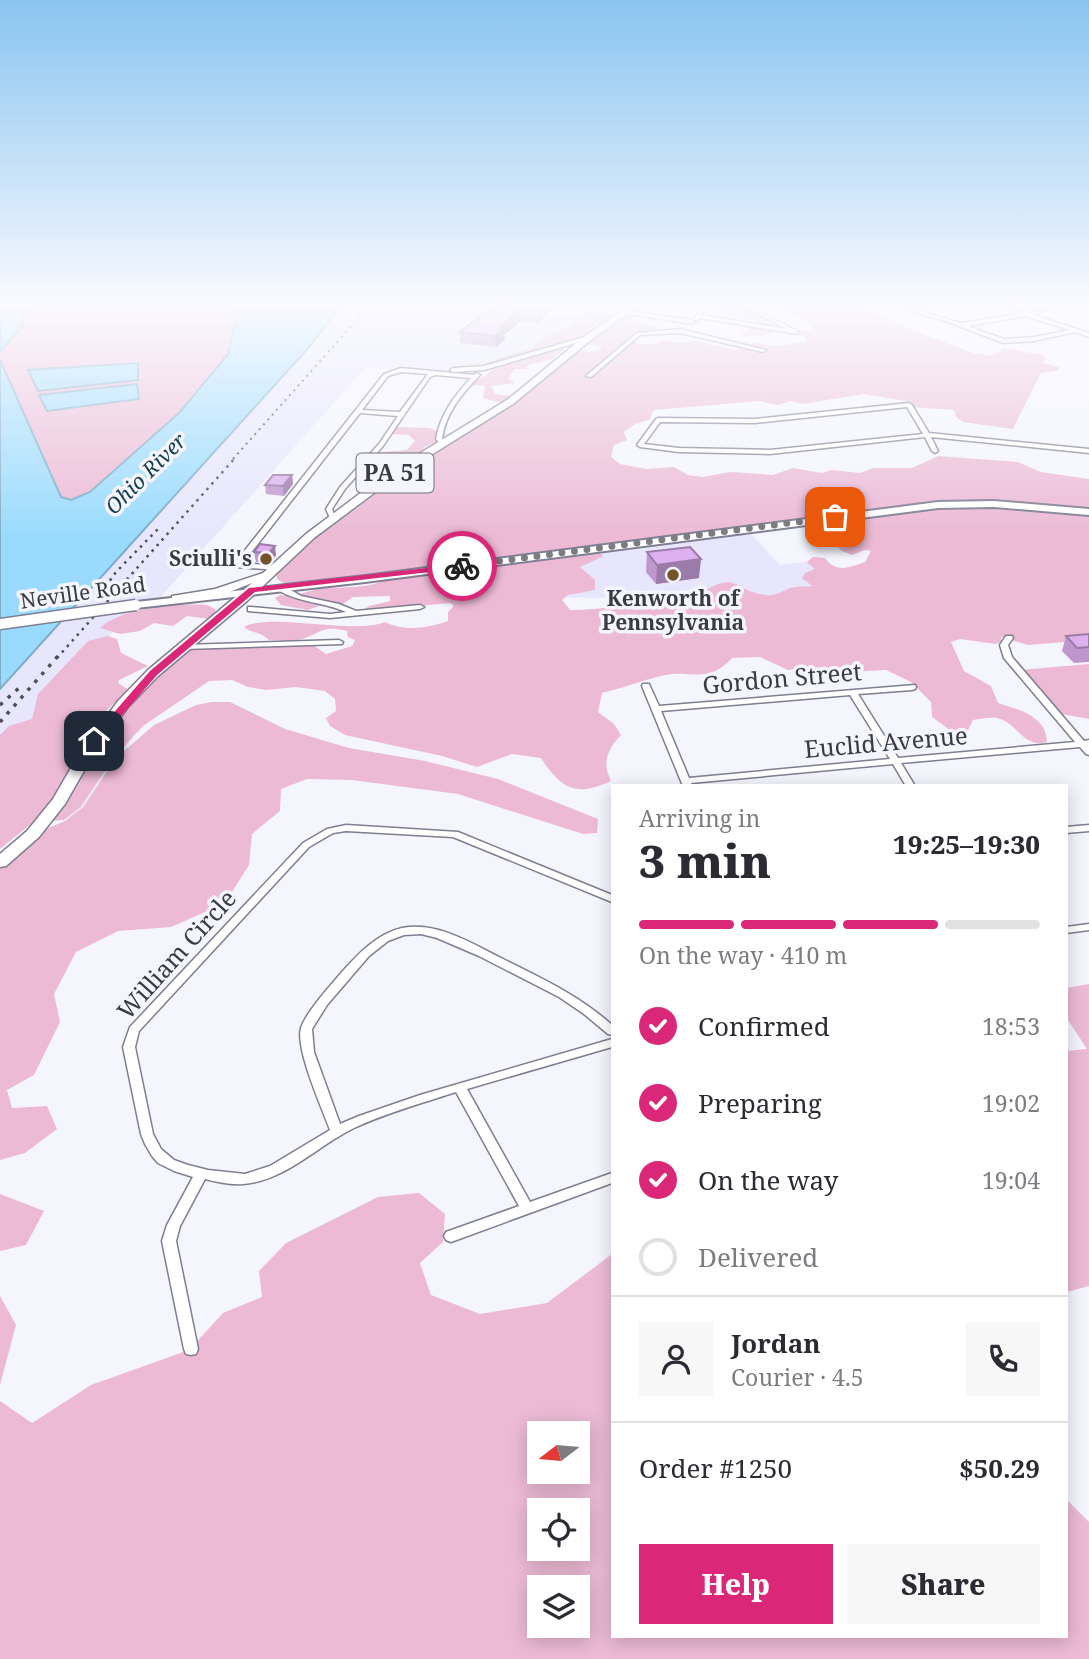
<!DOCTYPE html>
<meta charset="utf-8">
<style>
body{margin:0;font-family:"Noto Serif",serif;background:#f7f7f7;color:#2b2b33;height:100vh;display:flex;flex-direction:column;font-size:26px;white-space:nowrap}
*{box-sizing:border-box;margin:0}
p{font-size:23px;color:#7c7c81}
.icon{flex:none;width:38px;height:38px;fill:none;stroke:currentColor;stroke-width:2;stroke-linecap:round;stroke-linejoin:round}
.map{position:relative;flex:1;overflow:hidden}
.sheet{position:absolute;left:611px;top:784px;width:457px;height:854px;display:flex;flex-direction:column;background:#fff;border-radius:0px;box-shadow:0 4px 18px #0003}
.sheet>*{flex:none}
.needle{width:46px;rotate:254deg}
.buttons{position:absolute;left:527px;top:1421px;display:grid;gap:14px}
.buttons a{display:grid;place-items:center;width:63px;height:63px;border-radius:0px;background:#fff;box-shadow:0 4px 18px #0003;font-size:35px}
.pin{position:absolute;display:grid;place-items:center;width:60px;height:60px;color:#fff;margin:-30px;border-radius:14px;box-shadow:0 4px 10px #0006}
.courier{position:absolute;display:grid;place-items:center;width:70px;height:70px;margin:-35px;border:5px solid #db2777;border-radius:50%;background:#fff;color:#222;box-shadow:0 2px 9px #0007}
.head em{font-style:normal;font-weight:800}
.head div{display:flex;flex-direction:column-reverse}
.head{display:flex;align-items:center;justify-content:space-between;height:119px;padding:0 28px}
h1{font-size:46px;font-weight:800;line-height:52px}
.bar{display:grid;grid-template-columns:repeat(4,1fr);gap:10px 7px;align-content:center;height:84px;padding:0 28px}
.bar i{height:9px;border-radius:5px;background:#e1e1e2}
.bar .selected{background:#db2777}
.bar p{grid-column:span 4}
.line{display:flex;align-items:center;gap:18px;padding:0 28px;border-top:2px solid #e1e1e2}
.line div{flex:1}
.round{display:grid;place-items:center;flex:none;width:74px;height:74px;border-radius:0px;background:#f7f7f7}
ol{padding:0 28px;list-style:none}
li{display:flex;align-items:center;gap:21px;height:77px}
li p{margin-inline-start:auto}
li .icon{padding:7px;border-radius:50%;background:#db2777;color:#fff;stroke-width:4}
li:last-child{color:#7c7c81}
li i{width:38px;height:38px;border:4px solid #e1e1e2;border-radius:50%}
.button{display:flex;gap:14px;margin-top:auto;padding:14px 28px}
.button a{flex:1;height:80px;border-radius:0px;background:#db2777;color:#fff;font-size:28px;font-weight:800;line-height:80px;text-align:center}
.button a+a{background:#f7f7f7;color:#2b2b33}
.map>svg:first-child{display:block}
</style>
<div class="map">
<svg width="1089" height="1659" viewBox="0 0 1089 1659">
<rect width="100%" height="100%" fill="#f5f5fe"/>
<path fill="#e7e6fd" d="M342,304H637L588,338L473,369L438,372L365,368L156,602L136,605L0,763V689L310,346Z
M746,529L780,565L812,561L850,600L409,596L399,575Z"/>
<path fill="#ecbad5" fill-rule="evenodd" d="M40,304H240L228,354L207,382L180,412L90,492L71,500L61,497L0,360V352L23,325V311ZM137,385L138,399L47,411L39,396Z
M712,304C720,304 731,302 740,304C766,309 784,338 813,329L812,324L782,309L745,304H858L897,324L973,353L992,356L1004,348L1042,355L1046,358L1043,363L1059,367V370L1041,373L1013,429L963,422L956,417L954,410L911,407L912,402L863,394L803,404L790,401L778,405L759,401L654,410L649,420L635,424L624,432L627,440L614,445L611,457L620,464L647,469L674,467L688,475L703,477L730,472L773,475L793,468L822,473L832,470L860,473L873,468H912L938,456L1018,462L1041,472L1089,479V640L1028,645L1001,637V642L996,644L960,639L951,642L964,671L991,686L998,703C1020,710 1046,716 1047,742C1024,749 1018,723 997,718C990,717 980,719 973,720L967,732L954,733L932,717L931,702L911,682L886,670L846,672L812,667L788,670L760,657L732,658C707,686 690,668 661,676C641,681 622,688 602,693L598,712L614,724L621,735C607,750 602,762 611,781C576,797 562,790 541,758L512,754L477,767L442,756L345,735L330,726L326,718L336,711L335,699L325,691L296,687L266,690L248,687L232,680L209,681L143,726L113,759L81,807L64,820L49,821L104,727L177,655L197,648L226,646L310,643L326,654L352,646L355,640L348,637L347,631C321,624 320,635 298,640C289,641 279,640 269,640C259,631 253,634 244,627C269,612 353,635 385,622C405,632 428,628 448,621V612L454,606L451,603L363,611L369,606L390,601V596L353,597L343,604H324L308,610L281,605L275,598L280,595C294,598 306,591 319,589C345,586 368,590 391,577L593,550L604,556L580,567L595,580V590L568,595L562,600L570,610C599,610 625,606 652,598C666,594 686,598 701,598L704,591C738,571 734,591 765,595C778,597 785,588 795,587C801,586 806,587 812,586L802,578L805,573L815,569L807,562L813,557L825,558C836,574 851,567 865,562L871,551L865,550L852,555L842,551L810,520L314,584L287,585L277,579L276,570L358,500L473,428L576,350L590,352L601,349V346L583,344L622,316H637L632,319L676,335L630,334L637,344H653L665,340L678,343L696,341L735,350L754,343L781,346L807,341L804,336L777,331L761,336H745L740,333L756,326L755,321L714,311L715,305Z
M580,311L616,316L586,338L558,348L564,349L552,359L528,365L527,369H515L508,378L515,383L491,386L495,394L515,397L505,404L483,398L485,386L462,385L485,376L498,364H482L532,348L545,336L575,324L567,319L546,325L540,323L560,316L582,317Z
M393,427L430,428L438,432L437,441L423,448L424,454L385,478H380L374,470L363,466L367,462L382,464L396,461V456L380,452L407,450L415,441L409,435L391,434Z
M207,605L215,609L216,614L209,619L187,616L173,626L154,623L140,631L120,634L100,628C124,607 176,603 207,605Z
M108,636L117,639L121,653L148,666L119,680L118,683L129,690L98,718L79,749L66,780L42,815L0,849V735L9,726L32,719L38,694L88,641Z
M1089,664V719L1056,713L1019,670Z
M212,702H230L285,729L349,748L425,761L498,779L598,819L597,833L583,834L458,794L352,780L307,779L281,789L280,811L252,834L249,865L225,903L171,927L118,931L76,952L54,994L60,1022L34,1075L7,1090L12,1108L47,1106L57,1129L25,1153L0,1160V864L34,834L65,821L83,807L115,759L154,725L196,705Z
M1089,984V1286L1067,1292L1066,1051L1087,1049L1066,1017V988Z
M419,1193L445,1214L443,1242L420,1263L431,1295L480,1314L547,1303L612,1254V1636H1066V1499L1089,1522V1659H0V1401L32,1423L91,1385L189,1350L223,1313L262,1297L259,1271L286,1243L378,1197ZM539,1433H578V1472H539ZM539,1510H578V1549H539ZM539,1587H578V1626H539Z
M0,1194L44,1211L26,1245L0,1251Z
M0,1296L16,1325L0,1385Z"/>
<path fill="#9adbfd" stroke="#7eabc5" stroke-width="2" d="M0,304H40L23,311V325L0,352Z
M240,304H342L310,346L0,689V360L61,497L71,500L90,492L180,412L228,354Z
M138,363V380L38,391L28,370Z
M137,384L139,399L47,411L39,395Z"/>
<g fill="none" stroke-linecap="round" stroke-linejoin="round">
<g stroke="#7f7e92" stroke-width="3">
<path id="street" d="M685,304H691L705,308L701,315L787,329L740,304H745L799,332L796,334L700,318L698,320H694L700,310Z
M889,304H895L961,323L1020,314L992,304C1004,304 1014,312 1026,313C1038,313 1052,304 1066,304V305L1031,314L1089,333V337L1075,332L1034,341L1003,343L943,320L889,305ZM1025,316L1070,330L1034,337L1004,339L967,326Z
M940,304H956L916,308L914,307Z
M625,311L692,320L695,322L692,324L623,313Z
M680,329L766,350L763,352L680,333L640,335L591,377L586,376L637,333Z
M588,336L590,337V339L484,370L453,372L450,370L453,368L484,366Z
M401,368L474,375L477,373L480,375C462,394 446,412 442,439L446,444L445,445H441L436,439C440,415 454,396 471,378L435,375L430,377L383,446L345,489L332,509L335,517L330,518L326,509L340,487L379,444L398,416L360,413L243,563L275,566H278V570L235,567V563L384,374ZM401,372L428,374L400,412L362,410L388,376Z
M909,403L912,405L929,433L1089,449V453L931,437L938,451L935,453L932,451L925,437L770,454L679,452L640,447L637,445L656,419L658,418L755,419ZM907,407L923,434L770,450L679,448L644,444L660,422L755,423Z
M278,586H284L301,596L339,604L356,611L420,605L424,607L420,609L330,618L248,611V607H251L330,614L346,612C324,602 299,603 278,590Z
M1006,636H1012L1013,638L1008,645L1012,657L1084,741L1089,740V755L1086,754L1080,747L901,763L915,786H906L893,764L691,783L693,786H683L642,686L643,684H649L659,706L915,685L916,687L915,689L912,690L858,694L898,758L1075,742L1004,658L1000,645ZM850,695L890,759L689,778L661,711Z
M339,640L343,642L342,644L184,649L180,647L184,645Z
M346,825L458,832L612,895V902L453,837L346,831L333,833L309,847L139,1031L135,1047L153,1134L161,1149L174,1160L188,1165L208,1170L245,1174L270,1166L330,1130C322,1108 295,1048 301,1028C306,1012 331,985 342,972C359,953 377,934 402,928C437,921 473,944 503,959C541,978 580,996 612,1025V1035L608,1034L584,1014L559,997L479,956L437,938L421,934L404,935L388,941L369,956L327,1005L312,1029L314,1052L340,1124L359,1116L420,1095L612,1039V1047L467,1089L530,1202L612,1173V1183L451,1242L446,1240L444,1236L446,1232L519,1206L456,1092C422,1103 386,1113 354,1128C317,1146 285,1181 243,1184C230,1185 217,1182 205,1179L180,1226L176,1241L198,1349L196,1354L191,1355L186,1354L184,1349L162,1241L167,1225L193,1177L174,1171L158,1163L152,1156L145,1144L141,1134L123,1047L130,1027L303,843L327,829Z
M1089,825V831L1066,833V827Z
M1089,924V930L1066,933V927Z"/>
</g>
<g stroke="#7f7e92" stroke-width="4">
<path id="secondary" d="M994,501L1089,509V515L994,507L938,508L365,582L136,608L130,605L136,602L365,576L938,502Z"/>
</g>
<g stroke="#7f7e92" stroke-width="3">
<path id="primary" d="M632,304H641L591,340L513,404L394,478L314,538L247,601L158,676L128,707L93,755L65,804L39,837L6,866L0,867V854L27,831L53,799L79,754L118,701L148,670L252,583L222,595L176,603L172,602V596L215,589L263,573L306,534L386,474L507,400L585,336Z"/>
</g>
<use href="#street" fill="#fff" fill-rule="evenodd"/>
<use href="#secondary" fill="#fff" fill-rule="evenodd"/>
<use href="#primary" fill="#fff" fill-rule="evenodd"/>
<path stroke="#4e4e56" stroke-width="2" stroke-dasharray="2 4.5" stroke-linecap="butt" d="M233,459L371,304"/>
<path stroke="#4e4e56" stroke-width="2.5" stroke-dasharray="2.5 5" stroke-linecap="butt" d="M97,599L116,572L159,528
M57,658L235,458"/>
<path stroke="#4e4e56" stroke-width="3.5" stroke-dasharray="3.5 7" stroke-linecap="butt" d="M0,705L19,688
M0,722L58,656"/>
<g stroke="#7f7e92" stroke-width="13" stroke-linecap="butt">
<path id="secondary-bridge" d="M0,624L136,605"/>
</g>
<use href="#secondary-bridge" stroke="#fff" stroke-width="10"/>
</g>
<path fill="#bf97ce" d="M495,304H549V312L538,323L521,321L504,335L505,340L496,347L460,343V332Z
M292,475L293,484L284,496L266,494L265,485Z
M260,544L276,555L270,563L256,562L254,552Z
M647,552L699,578L656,584L646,572Z
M1089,634V662L1074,663L1062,651L1066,636Z"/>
<path fill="#9b7ba8" d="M546,304H549V312L538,323V311Z
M521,309V321L504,335L505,340L496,347L495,336L499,328Z
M292,475L293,484L284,496L283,486Z
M275,546L276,555L270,563L269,553Z
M701,559L699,578L656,584L657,565Z"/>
<path fill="#deb0f0" stroke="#9b7ba8" stroke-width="2" d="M495,304H546L538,311L521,309L499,328H504L495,336L460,332Z
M273,475H292L283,486L265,485Z
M260,544L275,546L269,553L254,552Z
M690,547L701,559L657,565L647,552Z
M1089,634V647L1077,648L1066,636Z"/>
<linearGradient id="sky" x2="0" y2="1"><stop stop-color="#89c4f0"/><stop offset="0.57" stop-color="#fafaff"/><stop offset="1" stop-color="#fafaff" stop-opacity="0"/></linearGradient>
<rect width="1089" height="536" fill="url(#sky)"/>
<path fill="#db2777" d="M462,564L465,568L255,592L157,675L98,743L89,741L150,671L249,588Z"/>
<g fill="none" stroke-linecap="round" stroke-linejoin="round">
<path stroke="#7c7c84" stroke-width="7" stroke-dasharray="0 12.6" d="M462,566L835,517"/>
</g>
<g fill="#75532b" stroke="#f5f5fe" stroke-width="2.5">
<circle cx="266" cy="559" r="7"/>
<circle cx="673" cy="575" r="7"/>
</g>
<g text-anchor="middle" stroke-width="7" stroke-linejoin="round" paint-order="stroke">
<g font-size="21" font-style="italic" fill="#173d4e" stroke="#f5f5fe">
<text transform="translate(146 474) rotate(-45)" y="7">Ohio River</text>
</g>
<g font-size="21" font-weight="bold" fill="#3b3b43" stroke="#f5f5fe" text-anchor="end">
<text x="252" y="566">Sciulli's</text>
<text x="673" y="606" text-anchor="middle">Kenworth of<tspan x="673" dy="24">Pennsylvania</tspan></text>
</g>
<g font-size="21" fill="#3b3b43" stroke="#f5f5fe">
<text transform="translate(83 593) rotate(-8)" y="7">Neville Road</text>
</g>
<rect fill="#f5f5fe" stroke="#73737b" stroke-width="2" x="356.5" y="453.5" width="77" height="39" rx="5"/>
<g font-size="23" font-weight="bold" fill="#3b3b43">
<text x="395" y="481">PA 51</text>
</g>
<g font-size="24" fill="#3b3b43" stroke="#f5f5fe">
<text transform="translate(782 679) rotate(-5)" y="8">Gordon Street</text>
<text transform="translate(886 743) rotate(-5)" y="8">Euclid Avenue</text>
<text transform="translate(177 955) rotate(-48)" y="8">William Circle</text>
</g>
</g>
</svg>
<div class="buttons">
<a><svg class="needle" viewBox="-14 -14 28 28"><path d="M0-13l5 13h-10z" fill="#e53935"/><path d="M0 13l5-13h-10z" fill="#7c7c81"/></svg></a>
<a><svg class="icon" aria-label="locate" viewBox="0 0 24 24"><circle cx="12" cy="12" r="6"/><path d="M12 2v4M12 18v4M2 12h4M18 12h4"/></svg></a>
<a><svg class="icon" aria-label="layers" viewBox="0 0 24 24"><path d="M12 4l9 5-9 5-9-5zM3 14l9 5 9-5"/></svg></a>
</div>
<div class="pin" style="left:835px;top:517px;background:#ea580c"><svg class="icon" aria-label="bag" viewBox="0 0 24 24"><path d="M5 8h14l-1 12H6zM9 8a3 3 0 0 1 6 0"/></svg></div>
<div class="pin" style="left:94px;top:741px;background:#1f2937"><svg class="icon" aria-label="home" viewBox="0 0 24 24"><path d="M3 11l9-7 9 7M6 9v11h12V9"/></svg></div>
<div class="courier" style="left:462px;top:566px"><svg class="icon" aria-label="bike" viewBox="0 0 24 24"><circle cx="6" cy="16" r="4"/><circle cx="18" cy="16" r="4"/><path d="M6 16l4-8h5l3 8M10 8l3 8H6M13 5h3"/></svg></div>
<section class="sheet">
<div class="head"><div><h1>3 min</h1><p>Arriving in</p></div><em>19:25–19:30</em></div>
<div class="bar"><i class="selected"></i><i class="selected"></i><i class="selected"></i><i></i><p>On the way · 410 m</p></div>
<ol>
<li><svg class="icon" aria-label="check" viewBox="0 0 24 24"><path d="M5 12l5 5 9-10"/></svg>Confirmed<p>18:53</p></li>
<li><svg class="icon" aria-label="check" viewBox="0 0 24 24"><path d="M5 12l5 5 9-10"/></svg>Preparing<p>19:02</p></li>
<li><svg class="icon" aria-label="check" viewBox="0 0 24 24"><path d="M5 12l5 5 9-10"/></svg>On the way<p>19:04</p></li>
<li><i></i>Delivered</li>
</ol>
<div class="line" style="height:126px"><a class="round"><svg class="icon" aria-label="person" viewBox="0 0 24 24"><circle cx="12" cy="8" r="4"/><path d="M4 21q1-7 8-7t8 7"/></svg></a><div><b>Jordan</b><p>Courier · 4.5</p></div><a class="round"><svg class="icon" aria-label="phone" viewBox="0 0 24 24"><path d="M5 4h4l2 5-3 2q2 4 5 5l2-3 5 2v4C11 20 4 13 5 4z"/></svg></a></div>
<div class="line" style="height:91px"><div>Order #1250</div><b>$50.29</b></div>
<div class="button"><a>Help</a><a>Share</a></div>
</section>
</div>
